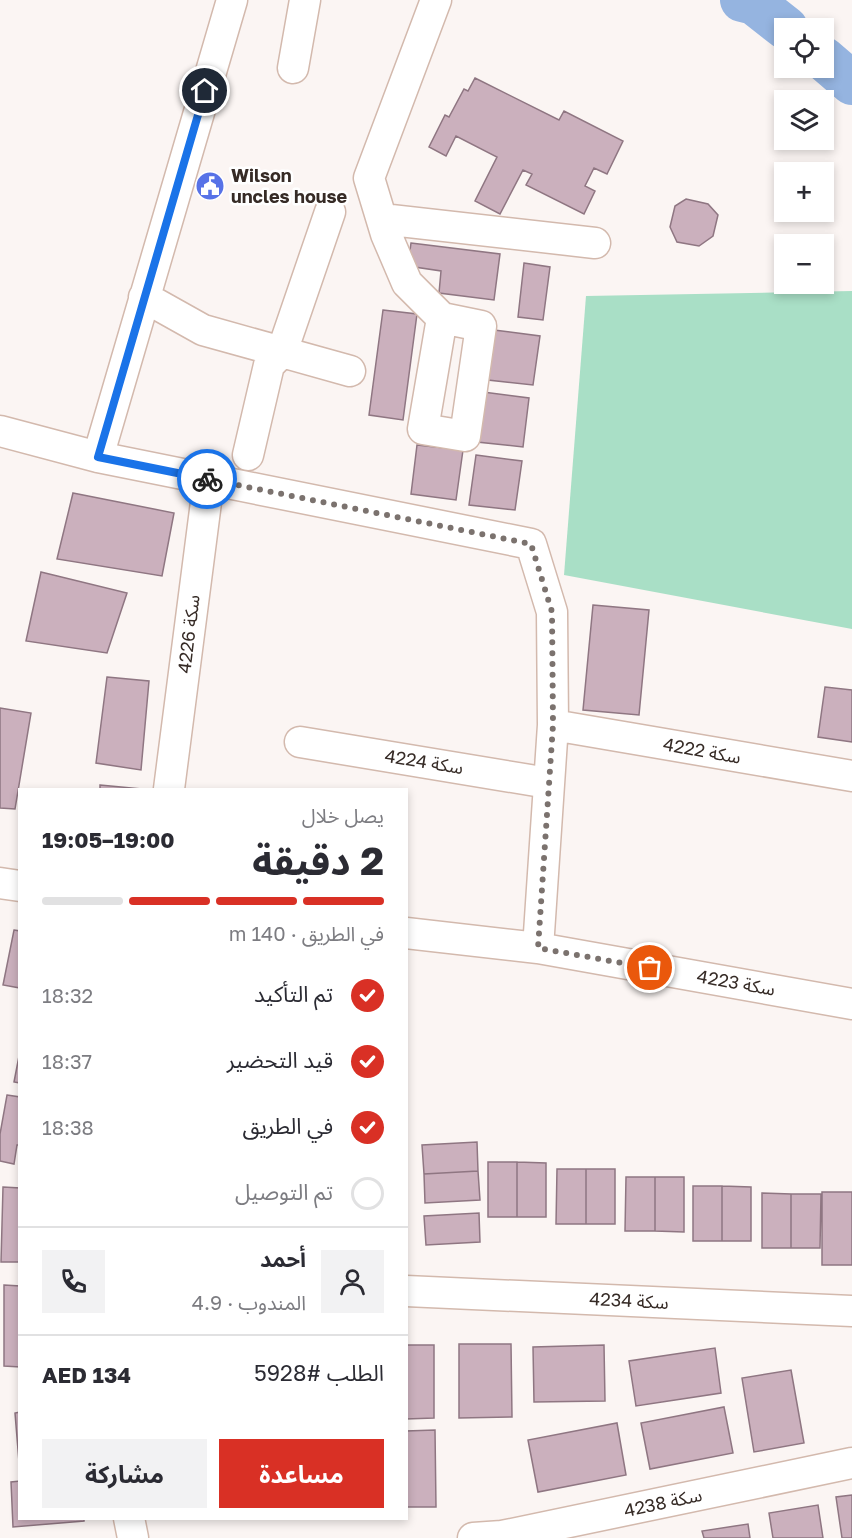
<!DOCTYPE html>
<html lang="ar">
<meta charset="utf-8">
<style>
body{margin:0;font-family:"Golos Text","Noto Sans Arabic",sans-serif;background:#f2f2f3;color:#2b2b33;direction:rtl;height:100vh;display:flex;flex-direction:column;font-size:22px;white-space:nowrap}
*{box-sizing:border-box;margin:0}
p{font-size:20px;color:#7c7c81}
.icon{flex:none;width:33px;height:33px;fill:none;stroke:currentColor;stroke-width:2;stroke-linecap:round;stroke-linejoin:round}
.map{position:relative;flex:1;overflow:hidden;direction:ltr}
.drawer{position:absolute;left:18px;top:788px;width:390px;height:732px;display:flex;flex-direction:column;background:#fff;border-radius:0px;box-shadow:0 3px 9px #0003;direction:rtl}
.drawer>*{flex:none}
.fabs{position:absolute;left:774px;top:18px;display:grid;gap:12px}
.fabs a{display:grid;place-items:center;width:60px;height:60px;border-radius:0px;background:#fff;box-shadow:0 3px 9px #0003;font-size:30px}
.pin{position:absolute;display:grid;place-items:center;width:51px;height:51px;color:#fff;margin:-26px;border:3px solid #fff;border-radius:50%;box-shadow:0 2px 6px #0007}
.courier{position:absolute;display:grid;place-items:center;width:60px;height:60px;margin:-30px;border:4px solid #1a73e8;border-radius:50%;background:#fff;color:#222;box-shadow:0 2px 8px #0007}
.summary em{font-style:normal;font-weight:700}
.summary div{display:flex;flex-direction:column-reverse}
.summary{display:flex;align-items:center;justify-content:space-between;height:102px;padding:0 24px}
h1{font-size:39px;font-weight:700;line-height:45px}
.bar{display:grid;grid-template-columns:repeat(4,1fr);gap:9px 6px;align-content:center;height:72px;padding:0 24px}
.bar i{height:8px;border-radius:4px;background:#e1e1e2}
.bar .on{background:#d93025}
.bar p{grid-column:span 4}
.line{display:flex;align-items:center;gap:15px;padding:0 24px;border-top:2px solid #e1e1e2}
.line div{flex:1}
.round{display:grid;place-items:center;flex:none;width:63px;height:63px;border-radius:0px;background:#f2f2f3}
ol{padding:0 24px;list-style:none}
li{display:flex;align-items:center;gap:18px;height:66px}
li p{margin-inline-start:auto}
li .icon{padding:6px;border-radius:50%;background:#d93025;color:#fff;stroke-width:4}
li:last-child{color:#7c7c81}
li i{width:33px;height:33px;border:3px solid #e1e1e2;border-radius:50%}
.primary-button{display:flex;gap:12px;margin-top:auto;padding:12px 24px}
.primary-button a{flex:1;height:69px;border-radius:0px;background:#d93025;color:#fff;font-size:24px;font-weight:700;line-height:69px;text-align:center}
.primary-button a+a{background:#f2f2f3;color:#2b2b33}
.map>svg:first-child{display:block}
</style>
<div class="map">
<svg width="852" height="1538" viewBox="0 0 852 1538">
<rect width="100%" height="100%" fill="#fbf5f3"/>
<path fill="#a9dfc6" d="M852,291V629L564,575L586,296Z"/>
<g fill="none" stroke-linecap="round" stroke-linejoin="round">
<path stroke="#95b4e0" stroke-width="44" d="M742,0L754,3L786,28
M824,59L852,83"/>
</g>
<path fill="#cbb0bd" stroke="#8f7682" stroke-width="1.5" d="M475,78L559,120L564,111L623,141L607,174L594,168L585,186L595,191L584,214L526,185L532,174L523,170L500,214L475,201L497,157L456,136L446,156L429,147L445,115L449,117L464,89L468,91Z
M686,199L708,204L718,215L713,236L699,246L677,242L670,227L675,206Z
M411,243L500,254L494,300L439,293L441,271L408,266Z
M524,263L550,267L543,320L518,317Z
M383,310L417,314L403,420L369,415Z
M494,330L540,336L533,385L488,380Z
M483,392L529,398L523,447L477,442Z
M417,445L463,450L456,500L411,494Z
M476,455L522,461L515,510L469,505Z
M73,493L174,513L162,576L57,559Z
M41,572L127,593L107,653L26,641Z
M593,605L649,610L639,715L583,710Z
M107,677L149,681L141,770L96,763Z
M825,687L852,690V742L818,737Z
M0,708L31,713L15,809L0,808Z
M100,785L142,789H100Z
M14,930L20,931V988L3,985Z
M20,1051V1083L14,1082Z
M7,1095L20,1097V1145H17L14,1164L0,1161V1134Z
M477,1142L478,1171L424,1174L422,1145Z
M488,1162H517V1217H488Z
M517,1162L546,1163V1217H517Z
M557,1169H586V1224H556Z
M586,1169H615V1224H586Z
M478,1171L480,1200L425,1203L424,1174Z
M626,1177H655V1231H625Z
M655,1177H684V1232L655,1231Z
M693,1186H722V1241H693Z
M722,1186L751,1187V1241H722Z
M3,1187L20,1188V1262H1Z
M822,1192H852V1265H822Z
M762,1193L791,1194V1248H762Z
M791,1194H821L820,1248H791Z
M479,1213L480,1242L426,1245L424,1216Z
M4,1285L20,1286V1367L4,1366Z
M459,1344H511L512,1417L459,1418Z
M406,1345H434V1418L406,1419Z
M604,1345L605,1401L534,1402L533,1347Z
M715,1348L721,1393L636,1406L629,1361Z
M791,1370L804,1443L754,1452L742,1378Z
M724,1407L733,1453L650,1469L641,1423Z
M20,1412V1462H19L15,1413Z
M617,1423L626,1475L538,1492L528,1440Z
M435,1430L436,1507H406V1431Z
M20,1481V1518H84V1521L13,1527L11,1482Z
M852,1495V1538H842L836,1497Z
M818,1505L823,1538H773L769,1513Z
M748,1524L750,1538H704L702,1531Z"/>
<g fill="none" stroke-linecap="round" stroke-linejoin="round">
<g stroke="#d3b9ad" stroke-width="33">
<path id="minor" d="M436,0L369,178L386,234L407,283L442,318L481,326L465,436L423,429L442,318
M293,68L305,0
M382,219L595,243
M144,297L203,330L350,371
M0,431L98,457L531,544L552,612L553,725L538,948
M248,455L269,365L282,352L330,212
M98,457L232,0
M553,725L852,776
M300,742L548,783
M169,789L209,479
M0,883L20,886
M406,933L538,948L852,1004
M406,1291L852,1311
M129,1518L133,1538
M473,1538L502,1536L852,1463"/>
</g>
<use href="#minor" stroke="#fff" stroke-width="30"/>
</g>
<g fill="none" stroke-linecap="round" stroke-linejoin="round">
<path stroke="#7b726e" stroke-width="6" stroke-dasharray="0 10.8" d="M207,479L531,544L552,612L553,725L538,948L650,968"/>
<path stroke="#1a73e8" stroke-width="8" d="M205,91L98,457L207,479"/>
</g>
<defs>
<g id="civic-disc" transform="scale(1.5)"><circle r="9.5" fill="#5772e7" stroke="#fff"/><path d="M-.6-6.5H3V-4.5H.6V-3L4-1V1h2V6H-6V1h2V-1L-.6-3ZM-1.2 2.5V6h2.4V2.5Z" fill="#fff"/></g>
</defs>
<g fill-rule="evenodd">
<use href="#civic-disc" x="210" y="186"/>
</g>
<g text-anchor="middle" stroke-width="5" stroke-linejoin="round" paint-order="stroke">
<g font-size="18" font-weight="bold" fill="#362b26" stroke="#fff" text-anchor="start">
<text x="231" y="182">Wilson<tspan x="231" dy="21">uncles house</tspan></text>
</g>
<g font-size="18" fill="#362b26" stroke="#fff">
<text transform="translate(189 634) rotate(-83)" y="6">سكة 4226</text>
<text transform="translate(702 751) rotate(10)" y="6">سكة 4222</text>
<text transform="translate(424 762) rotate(9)" y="6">سكة 4224</text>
<text transform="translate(736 983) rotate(10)" y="6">سكة 4223</text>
<text transform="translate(629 1301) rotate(3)" y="6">سكة 4234</text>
<text transform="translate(663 1503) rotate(-12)" y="6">سكة 4238</text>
</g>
</g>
</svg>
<div class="fabs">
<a><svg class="icon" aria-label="locate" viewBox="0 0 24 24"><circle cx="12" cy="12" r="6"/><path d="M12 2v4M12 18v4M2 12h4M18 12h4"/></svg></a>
<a><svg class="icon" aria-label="layers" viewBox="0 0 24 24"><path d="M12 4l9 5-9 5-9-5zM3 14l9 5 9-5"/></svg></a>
<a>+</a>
<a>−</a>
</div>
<div class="pin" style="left:650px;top:968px;background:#ea580c"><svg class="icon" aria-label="bag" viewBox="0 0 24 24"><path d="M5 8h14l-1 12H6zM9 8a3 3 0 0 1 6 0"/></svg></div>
<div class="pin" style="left:205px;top:91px;background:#1f2937"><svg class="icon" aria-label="home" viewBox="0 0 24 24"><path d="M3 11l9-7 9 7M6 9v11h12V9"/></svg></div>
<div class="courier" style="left:207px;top:479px"><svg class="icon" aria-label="bike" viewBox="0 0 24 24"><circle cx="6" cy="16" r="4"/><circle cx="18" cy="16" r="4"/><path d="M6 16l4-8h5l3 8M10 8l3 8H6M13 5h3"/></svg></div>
<section class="drawer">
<div class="summary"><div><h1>2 دقيقة</h1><p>يصل خلال</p></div><em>19:00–19:05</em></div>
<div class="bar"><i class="on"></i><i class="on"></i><i class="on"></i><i></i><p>في الطريق · 140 m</p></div>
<ol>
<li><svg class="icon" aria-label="check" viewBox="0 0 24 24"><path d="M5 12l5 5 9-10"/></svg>تم التأكيد<p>18:32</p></li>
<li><svg class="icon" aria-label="check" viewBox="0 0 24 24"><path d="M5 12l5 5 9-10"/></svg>قيد التحضير<p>18:37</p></li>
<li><svg class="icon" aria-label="check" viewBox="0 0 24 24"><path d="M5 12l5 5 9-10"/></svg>في الطريق<p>18:38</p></li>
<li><i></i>تم التوصيل</li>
</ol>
<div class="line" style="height:108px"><a class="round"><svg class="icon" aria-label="person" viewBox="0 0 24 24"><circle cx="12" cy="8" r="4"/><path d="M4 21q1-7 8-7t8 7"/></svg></a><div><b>أحمد</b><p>المندوب · 4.9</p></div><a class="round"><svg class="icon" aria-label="phone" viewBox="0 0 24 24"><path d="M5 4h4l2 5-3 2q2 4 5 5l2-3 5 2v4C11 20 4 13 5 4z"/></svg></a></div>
<div class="line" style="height:78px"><div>الطلب #5928</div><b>AED 134</b></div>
<div class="primary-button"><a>مساعدة</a><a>مشاركة</a></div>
</section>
</div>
